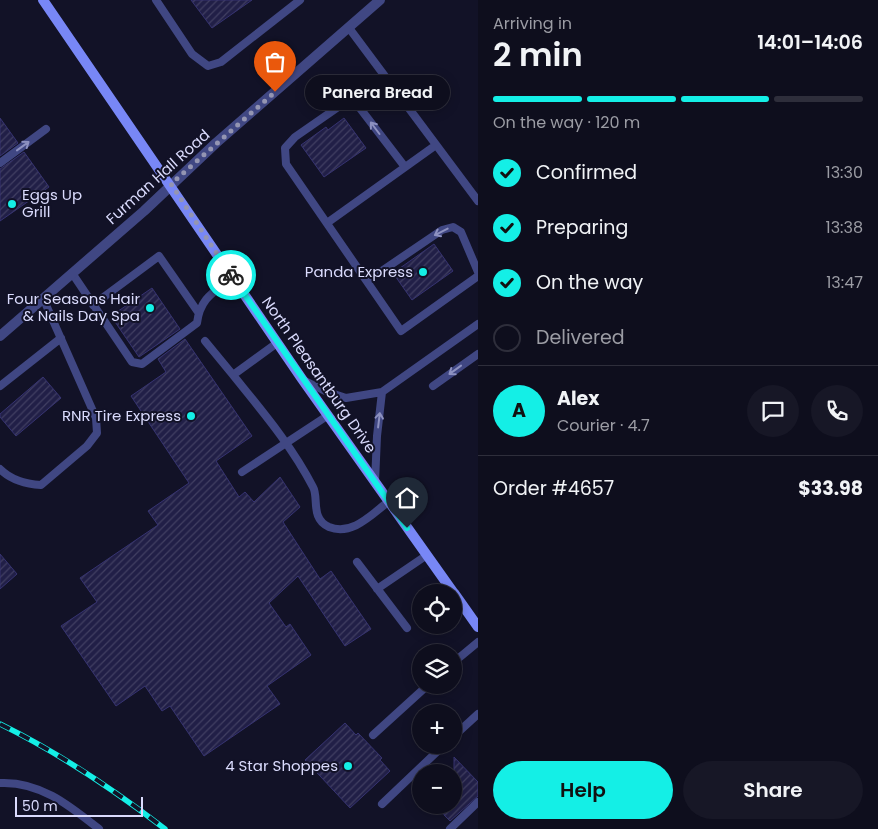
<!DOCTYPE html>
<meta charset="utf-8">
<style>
body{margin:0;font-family:Poppins,sans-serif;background:#171726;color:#f1f3f6;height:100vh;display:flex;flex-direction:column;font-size:19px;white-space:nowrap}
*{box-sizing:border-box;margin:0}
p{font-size:16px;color:#9b9ca4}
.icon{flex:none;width:28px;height:28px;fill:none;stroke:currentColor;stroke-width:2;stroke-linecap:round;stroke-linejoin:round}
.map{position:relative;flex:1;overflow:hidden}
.panel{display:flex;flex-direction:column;background:#0e0e1d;width:400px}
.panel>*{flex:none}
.fabs{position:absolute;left:412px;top:584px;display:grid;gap:10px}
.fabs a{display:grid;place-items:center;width:50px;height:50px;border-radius:50%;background:#0e0e1d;box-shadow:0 2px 12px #0003,0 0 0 1px #2e2e3b;font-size:25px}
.scale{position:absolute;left:15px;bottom:12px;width:128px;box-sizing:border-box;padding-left:5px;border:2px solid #dadbfd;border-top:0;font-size:14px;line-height:18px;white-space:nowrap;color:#dadbfd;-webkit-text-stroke:4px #121227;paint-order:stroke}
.pin{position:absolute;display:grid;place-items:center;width:42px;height:42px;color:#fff;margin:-51px -21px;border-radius:50% 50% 50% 0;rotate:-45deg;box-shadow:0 0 5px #0007}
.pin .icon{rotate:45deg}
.courier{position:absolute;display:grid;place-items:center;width:50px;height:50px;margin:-25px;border:4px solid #14efe6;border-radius:50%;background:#fff;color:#222;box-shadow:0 1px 6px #0007}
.bubble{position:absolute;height:35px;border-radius:18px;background:#0e0e1d;box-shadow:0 2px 12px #0003,0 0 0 1px #2e2e3b;font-size:16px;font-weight:600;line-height:35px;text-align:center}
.headline em{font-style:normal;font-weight:600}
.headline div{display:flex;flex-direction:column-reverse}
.headline{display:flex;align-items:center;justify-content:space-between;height:85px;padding:0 15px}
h1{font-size:32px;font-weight:600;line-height:38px}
.bar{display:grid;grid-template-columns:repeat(4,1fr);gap:8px 5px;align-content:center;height:60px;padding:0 15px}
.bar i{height:6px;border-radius:4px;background:#2e2e3b}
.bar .selected{background:#14efe6}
.bar p{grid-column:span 4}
.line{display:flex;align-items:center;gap:12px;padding:0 15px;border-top:1px solid #2e2e3b}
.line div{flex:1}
.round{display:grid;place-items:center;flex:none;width:52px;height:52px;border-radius:26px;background:#171726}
ol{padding:0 15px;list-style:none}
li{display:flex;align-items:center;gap:15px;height:55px}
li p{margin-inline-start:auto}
li .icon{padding:5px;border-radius:50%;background:#14efe6;color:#111;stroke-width:4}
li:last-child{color:#9b9ca4}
li i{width:28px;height:28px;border:2px solid #2e2e3b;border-radius:50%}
.action{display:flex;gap:10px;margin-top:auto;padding:10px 15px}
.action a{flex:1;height:58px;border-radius:30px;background:#14efe6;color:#111;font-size:20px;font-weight:600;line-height:58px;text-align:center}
.action a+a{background:#171726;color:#f1f3f6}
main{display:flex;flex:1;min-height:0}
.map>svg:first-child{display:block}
</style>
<main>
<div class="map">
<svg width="478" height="829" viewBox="0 0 478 829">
<defs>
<pattern id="building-hatch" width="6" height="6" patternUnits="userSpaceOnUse" patternTransform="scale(1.25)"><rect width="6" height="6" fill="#211f47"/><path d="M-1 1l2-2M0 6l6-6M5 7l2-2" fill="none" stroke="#413f62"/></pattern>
</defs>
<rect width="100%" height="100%" fill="#121227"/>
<path fill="url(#building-hatch)" stroke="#363371" d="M191,0H252L212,28Z
M0,118L18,143L0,156Z
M344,118L366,148L324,177L301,145L326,127L328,130Z
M24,152L49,187L0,221V169Z
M434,244L453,271L412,300L393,273Z
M152,288L180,329L139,357L111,316Z
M185,339L252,436L216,461L239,497L245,492L254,502L280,477L300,507L283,522L320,579L331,571L371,629L345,646L298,576L269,603L286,627L290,624L311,655L267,686L280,704L204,756L170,706L162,711L145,686L116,706L61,626L97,602L80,578L158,525L148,511L189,483L131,396L166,372L158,359Z
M43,377L61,398L16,436L0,417V414Z
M0,554L17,574L0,589Z
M345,723L356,735L358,733L382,758L380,760L390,771L350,808L305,760Z
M454,757L478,782V796L450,821L444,815L443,805H454Z"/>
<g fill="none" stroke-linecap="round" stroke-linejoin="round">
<path stroke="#404783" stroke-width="8" d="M156,0L192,54L208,66L221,62L300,0
M349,28L478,201
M0,163L46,129
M405,167L356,103H344L295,137L285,148L286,164L401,331L478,276
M327,223L436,145
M72,273L132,362L142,364L197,323C200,298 214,292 233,277
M367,281L442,230L453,227L461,232L478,272
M93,305L159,256L198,312
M205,341L233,375
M277,343L233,375C262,411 292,446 313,487C319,497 310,519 329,527C352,536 371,515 388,502
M303,380L325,391L346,398L382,392L478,324
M0,386L61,338
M433,386L478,354
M0,469C11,480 26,484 41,485L87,446L97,433L96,418L43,298
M242,472L327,416
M375,482L377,436L382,392
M357,562L407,628
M377,589L427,555
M454,662L478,642
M373,735L428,685
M454,736L478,714
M0,783C40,781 70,806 99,829
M382,804L444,745
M450,829L478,802"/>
<path stroke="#404783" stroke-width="10" d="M0,336L144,211L216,143L380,0"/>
<path stroke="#7887f6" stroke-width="10" d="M43,0L302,379L453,592
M454,593L478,627"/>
<g stroke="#14efe6" stroke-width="5.5">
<path id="rail" d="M0,724C59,753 113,789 165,829"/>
</g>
<use href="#rail" stroke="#121227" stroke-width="4" stroke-dasharray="11" stroke-linecap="butt"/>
</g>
<defs><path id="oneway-shaft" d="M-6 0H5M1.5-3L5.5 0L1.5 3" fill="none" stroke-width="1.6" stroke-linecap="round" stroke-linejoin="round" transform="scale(1.25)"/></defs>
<g stroke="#8d91c0">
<use href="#oneway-shaft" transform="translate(375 128) rotate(-127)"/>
<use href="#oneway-shaft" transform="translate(23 146) rotate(-36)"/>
<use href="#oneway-shaft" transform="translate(441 232) rotate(153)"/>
<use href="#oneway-shaft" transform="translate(455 370) rotate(144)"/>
<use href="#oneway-shaft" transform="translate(379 420) rotate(-83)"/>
</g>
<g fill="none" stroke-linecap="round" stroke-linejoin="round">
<path stroke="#9495b2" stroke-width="5" stroke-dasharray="0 9" d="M231,275L171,184L275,92"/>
<path stroke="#14efe6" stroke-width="6" d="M231,275L407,528"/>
</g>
<g fill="#14efe6" stroke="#121227" stroke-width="2">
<circle cx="12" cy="204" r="5"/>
<circle cx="423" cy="272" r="5"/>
<circle cx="150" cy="308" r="5"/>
<circle cx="191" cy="416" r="5"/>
<circle cx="348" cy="766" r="5"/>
</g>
<g text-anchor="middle" stroke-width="4" stroke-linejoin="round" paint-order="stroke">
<g font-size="15" fill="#dadbfd" stroke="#121227">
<text transform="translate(158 177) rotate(-42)" y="5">Furman Hall Road</text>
<text transform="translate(319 375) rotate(55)" y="5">North Pleasantburg Drive</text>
</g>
<g font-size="15" fill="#dadbfd" stroke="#121227" text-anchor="end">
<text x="22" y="200" text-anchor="start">Eggs Up<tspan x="22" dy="17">Grill</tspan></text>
<text x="413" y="277">Panda Express</text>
<text x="140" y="304">Four Seasons Hair<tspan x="140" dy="17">&amp; Nails Day Spa</tspan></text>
<text x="181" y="421">RNR Tire Express</text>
<text x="338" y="771">4 Star Shoppes</text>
</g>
</g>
</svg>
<div class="fabs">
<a><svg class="icon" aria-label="locate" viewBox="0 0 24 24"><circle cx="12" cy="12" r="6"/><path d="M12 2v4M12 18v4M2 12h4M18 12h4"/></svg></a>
<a><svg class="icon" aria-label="layers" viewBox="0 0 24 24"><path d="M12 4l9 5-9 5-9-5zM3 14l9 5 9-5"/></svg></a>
<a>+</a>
<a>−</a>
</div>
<div class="scale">50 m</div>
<div class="pin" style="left:275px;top:92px;background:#ea580c"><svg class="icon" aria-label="bag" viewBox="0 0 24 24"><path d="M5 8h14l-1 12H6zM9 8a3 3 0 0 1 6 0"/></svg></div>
<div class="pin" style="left:407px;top:528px;background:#1f2937"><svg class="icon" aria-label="home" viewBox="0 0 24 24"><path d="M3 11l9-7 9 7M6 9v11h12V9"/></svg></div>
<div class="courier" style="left:231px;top:275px"><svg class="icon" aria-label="bike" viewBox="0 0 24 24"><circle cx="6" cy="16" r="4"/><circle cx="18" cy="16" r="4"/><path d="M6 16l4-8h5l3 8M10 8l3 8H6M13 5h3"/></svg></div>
<div class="bubble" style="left:305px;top:75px;width:145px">Panera Bread</div>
</div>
<section class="panel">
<div class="headline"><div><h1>2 min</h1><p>Arriving in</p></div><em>14:01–14:06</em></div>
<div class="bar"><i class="selected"></i><i class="selected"></i><i class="selected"></i><i></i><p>On the way · 120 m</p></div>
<ol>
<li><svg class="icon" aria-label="check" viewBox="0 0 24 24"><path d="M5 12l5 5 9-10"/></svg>Confirmed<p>13:30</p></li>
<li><svg class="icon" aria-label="check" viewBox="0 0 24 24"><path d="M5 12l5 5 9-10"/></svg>Preparing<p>13:38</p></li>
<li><svg class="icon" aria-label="check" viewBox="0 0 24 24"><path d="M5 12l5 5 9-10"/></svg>On the way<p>13:47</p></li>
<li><i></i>Delivered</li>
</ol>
<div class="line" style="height:90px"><b class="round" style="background:#14efe6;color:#111">A</b><div><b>Alex</b><p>Courier · 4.7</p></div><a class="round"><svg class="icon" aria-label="chat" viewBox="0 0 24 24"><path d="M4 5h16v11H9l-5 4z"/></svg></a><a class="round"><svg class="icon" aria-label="phone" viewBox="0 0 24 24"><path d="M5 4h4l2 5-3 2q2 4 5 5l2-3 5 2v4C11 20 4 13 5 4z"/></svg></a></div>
<div class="line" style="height:65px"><div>Order #4657</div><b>$33.98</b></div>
<div class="action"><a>Help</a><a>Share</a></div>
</section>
</main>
